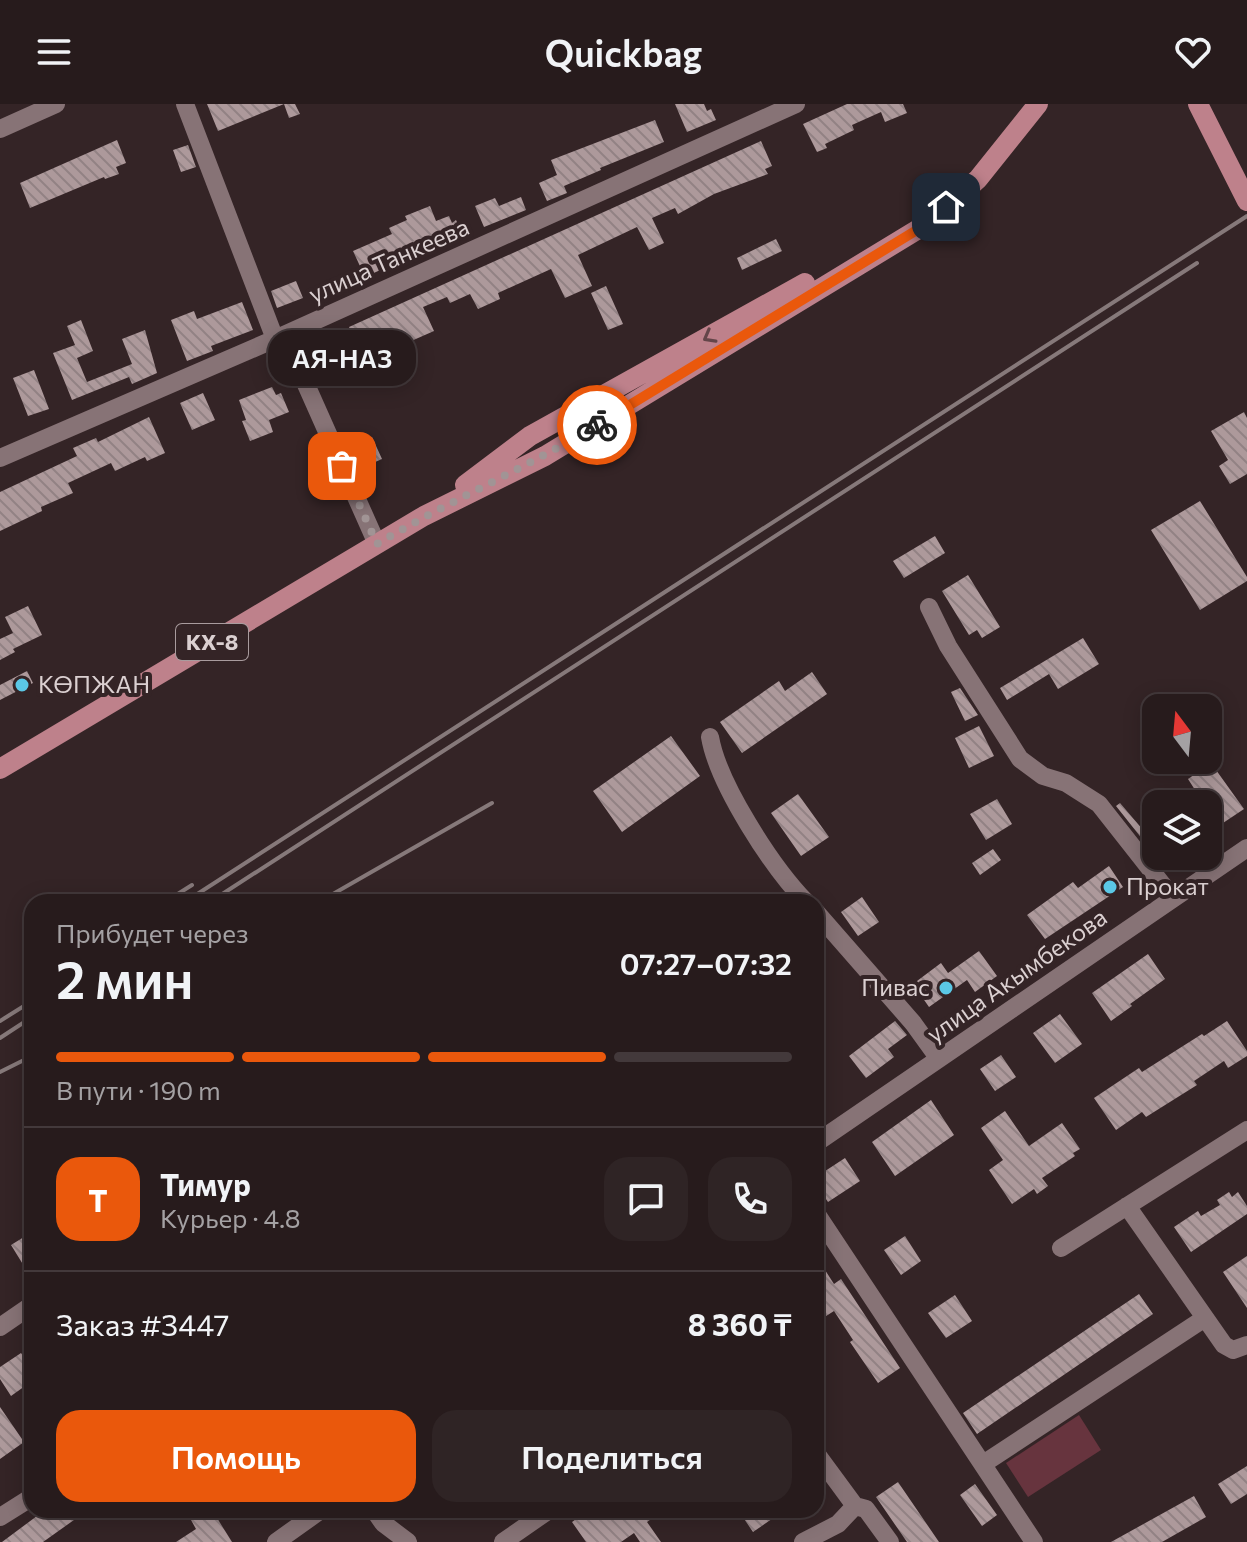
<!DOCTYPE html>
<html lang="ru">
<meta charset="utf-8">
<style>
body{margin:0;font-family:Commissioner,sans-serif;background:#2f2425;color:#f1f3f6;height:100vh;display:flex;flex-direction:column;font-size:30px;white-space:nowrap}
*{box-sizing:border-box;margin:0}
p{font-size:26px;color:#a4a1a3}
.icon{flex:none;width:44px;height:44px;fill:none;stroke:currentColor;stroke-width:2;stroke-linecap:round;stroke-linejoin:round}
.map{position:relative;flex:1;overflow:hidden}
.sheet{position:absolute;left:24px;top:790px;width:800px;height:624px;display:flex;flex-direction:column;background:#271b1c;border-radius:24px;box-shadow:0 4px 20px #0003,0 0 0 2px #43393b}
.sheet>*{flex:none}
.needle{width:52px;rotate:344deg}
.tools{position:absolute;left:1142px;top:590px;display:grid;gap:16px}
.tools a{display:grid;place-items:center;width:80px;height:80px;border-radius:16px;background:#271b1c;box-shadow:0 4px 20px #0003,0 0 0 2px #43393b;font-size:40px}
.pin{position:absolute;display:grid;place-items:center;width:68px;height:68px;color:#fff;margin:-34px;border-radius:16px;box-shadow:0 4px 12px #0006}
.courier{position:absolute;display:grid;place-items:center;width:80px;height:80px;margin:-40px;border:6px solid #ea580c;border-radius:50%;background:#fff;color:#222;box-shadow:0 2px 10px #0007}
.bubble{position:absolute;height:56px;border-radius:24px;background:#271b1c;box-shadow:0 4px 20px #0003,0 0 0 2px #43393b;font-size:26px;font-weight:600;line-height:56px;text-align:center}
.overview em{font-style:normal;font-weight:600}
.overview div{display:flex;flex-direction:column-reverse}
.overview{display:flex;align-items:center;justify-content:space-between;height:136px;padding:0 32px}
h1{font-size:52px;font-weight:600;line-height:60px}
.bar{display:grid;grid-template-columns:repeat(4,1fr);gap:12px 8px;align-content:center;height:96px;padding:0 32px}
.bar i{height:10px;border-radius:6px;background:#43393b}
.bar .active{background:#ea580c}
.bar p{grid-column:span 4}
.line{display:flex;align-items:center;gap:20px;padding:0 32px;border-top:2px solid #43393b}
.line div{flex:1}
.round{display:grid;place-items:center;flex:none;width:84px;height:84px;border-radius:24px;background:#2f2425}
.action{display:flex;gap:16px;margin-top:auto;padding:16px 32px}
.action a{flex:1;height:92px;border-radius:24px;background:#ea580c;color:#fff;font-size:32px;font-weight:600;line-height:92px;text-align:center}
.action a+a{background:#2f2425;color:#f1f3f6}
header{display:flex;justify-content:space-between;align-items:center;height:104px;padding:0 32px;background:#271b1c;font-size:36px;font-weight:600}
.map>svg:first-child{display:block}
</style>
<header><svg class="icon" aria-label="menu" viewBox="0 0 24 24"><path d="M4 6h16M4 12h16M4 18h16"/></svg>Quickbag<svg class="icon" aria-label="heart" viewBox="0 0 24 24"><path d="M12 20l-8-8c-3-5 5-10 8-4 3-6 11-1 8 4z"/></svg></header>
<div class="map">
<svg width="1247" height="1438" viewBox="0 0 1247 1438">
<defs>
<pattern id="building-back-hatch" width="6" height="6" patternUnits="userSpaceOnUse" patternTransform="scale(2)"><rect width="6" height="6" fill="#ad999b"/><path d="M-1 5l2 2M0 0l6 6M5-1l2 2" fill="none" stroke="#928284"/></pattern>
</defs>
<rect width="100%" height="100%" fill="#342426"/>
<path fill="#67343e" d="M1079,1311L1101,1346L1028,1393L1006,1359Z"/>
<path fill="url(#building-back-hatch)" d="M207,0H295L300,10L289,14L284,0L218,27Z
M675,0H704L707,7L711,5L716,16L687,28Z
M847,0H903L907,9L885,18L881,8L852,21L854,26L825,40L827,44L817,48L803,20Z
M655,16L664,38L600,64L601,66L564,82L567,89L547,97L539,79L557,71L551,56Z
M117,36L126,59L116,63L119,70L105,75L104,73L30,104L20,79Z
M761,37L772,62L765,65L768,70L714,90L678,110L675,104L652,114L664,139L649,146L637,123L578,151L592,182L565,194L551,165L498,189L500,195L478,205L470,190L450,199L447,193L423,203L434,227L409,238L407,234L373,250L370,243L360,248L349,223Z
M188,41L196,63L181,68L173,46Z
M521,93L526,106L484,123L475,102L495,94L499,102Z
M430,102L436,117L449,112L452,119L456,116L461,127L410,148L411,152L365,173L353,147L392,130L389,124L407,116L405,112Z
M776,135L782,147L742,166L737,154Z
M296,177L303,194L277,204L271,187Z
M606,182L623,220L608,226L591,189Z
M242,198L253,226L211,242L213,247L187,257L171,216L194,207L197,215Z
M81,216L93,247L77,254L87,278L132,260L122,235L145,226L157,269L132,280L129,273L72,296L53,249L75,241L67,222Z
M327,233L336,253L312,264L303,244Z
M34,266L49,305L28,312L13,274Z
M272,283L276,291L281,289L289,308L269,316L273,328L250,337L242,317L246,316L239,296Z
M203,289L215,316L192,326L180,299Z
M1244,308L1247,314V370L1230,380L1219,362L1228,356L1211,327Z
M149,313L165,349L147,357L145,353L115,367L111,359L68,379L73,389L41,403L42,407L0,427V388L77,352L73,344L96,334L98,338Z
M372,333L382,355L357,366L348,345Z
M1200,397L1247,473V477L1200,506L1151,426Z
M935,432L945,449L904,474L893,457Z
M968,471L1000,523L982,534L977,526L969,531L942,487Z
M28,502L42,531L13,545L15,548L0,556V535L13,529L5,513Z
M1083,534L1099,560L1058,585L1049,570L1007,596L1000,584Z
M27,567L33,579L0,596V581Z
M812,568L827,590L742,649L720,618L779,577L785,587Z
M960,584L978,611L965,617L951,588Z
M979,622L994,652L969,664L955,634Z
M671,632L700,672L622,728L593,687Z
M1211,659L1244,705L1220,721L1215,714L1208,719V700H1181L1197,689L1188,675Z
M798,690L829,733L801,752L771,709Z
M997,695L1012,720L986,736L970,710Z
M1120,699L1150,734L1156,730V752H1186L1166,765L1116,702Z
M993,745L1001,756L980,771L972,759Z
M1109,762L1123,783L1045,835L1027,811L1073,778L1078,784Z
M862,793L879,818L858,832L841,808Z
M979,847L997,872L975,888L967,876L929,903L913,880L941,859L948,869Z
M1148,850L1165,875L1130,900L1132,902L1111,917L1092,889Z
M1060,910L1082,940L1055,959L1033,929Z
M895,917L907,931L888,945L894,953L866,974L849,952Z
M1227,917L1247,947V952L1228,964L1224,957L1194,977L1197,981L1146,1013L1142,1008L1116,1026L1094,994L1139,964L1142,968L1202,930L1204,932Z
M1001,951L1016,973L995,987L980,965Z
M931,996L954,1031L895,1072L872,1038Z
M1005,1007L1029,1042L1062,1019L1080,1045L1073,1049L1075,1052L1042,1074L1048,1082L1037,1090L1034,1085L1012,1100L989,1066L1003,1056L981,1024Z
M845,1054L860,1077L828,1098L816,1080V1073Z
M1229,1088L1232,1093L1238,1088L1247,1102V1110L1191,1148L1174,1123L1198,1107L1201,1112L1220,1101L1217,1096Z
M32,1128V1175L11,1141Z
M905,1132L921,1157L901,1171L884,1146Z
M816,1152L834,1180L841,1175L900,1264L878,1279L850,1238L853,1236L834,1207L823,1214L816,1203Z
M1247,1152V1204L1223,1168Z
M1139,1190L1153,1210L977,1330L963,1309Z
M955,1191L972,1217L946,1234L928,1209Z
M21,1249L32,1265V1277L11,1292L0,1275V1263Z
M0,1303L24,1338L0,1355Z
M1247,1362V1390L1231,1400L1218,1380Z
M898,1378L939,1438H907L876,1393Z
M975,1380L997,1411L982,1422L960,1391Z
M1194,1392L1206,1413L1162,1438H1111Z
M45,1406H88L43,1438H2Z
M206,1406H212L232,1438H176L196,1425L191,1416Z
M589,1406H664L647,1418L661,1438H640L634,1429L621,1438H586L572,1418Z
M738,1406H785L753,1428Z"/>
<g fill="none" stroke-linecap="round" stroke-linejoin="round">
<path stroke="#877376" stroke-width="18" d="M185,0L275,235
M0,25L56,0
M284,231L377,440
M0,354L275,235L796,0
M929,503L948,542L1020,655L1043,672L1066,679L1099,700L1173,794
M710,633C718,680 772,763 806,798
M816,808L913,919L939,955
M816,1039L1247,744
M1127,1102L1224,1241L1233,1246L1247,1241
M816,1109L1034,1438
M1061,1144L1247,1026
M0,1223L32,1201
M816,1349L855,1402L866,1405L890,1438
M983,1360L1205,1214
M374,1406L383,1419L408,1438
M0,1413L32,1393
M276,1438L321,1406
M503,1438L549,1406
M803,1438L838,1420L855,1402"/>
<path stroke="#be818b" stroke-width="20" d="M1198,0L1247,97
M465,381L530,332L805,179
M0,665L424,412L545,352L930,118L978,75L1038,0"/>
<path stroke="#86797a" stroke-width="4" d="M165,798L192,781
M185,798L1247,112
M210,798L1197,159
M319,798L492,699
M0,917L32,897
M0,934L32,913
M0,968L32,952"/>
</g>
<defs><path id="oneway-chevron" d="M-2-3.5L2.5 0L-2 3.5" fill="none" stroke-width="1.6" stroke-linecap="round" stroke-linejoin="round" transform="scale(2)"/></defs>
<use stroke="#644549" href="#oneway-chevron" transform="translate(709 233) rotate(151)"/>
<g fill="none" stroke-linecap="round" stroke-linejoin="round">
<path stroke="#a19495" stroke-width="8" stroke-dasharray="0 14.4" d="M342,362L377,440C449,397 526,364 597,321"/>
<path stroke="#ea580c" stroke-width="10" d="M597,321L930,118L946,103"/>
</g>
<g fill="#5bc8e6" stroke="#342426" stroke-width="3">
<circle cx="22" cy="581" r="8"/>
<circle cx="1110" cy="783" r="8"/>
<circle cx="946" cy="884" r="8"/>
</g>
<g text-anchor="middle" stroke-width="8" stroke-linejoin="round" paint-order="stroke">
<rect fill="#342426" stroke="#a99c9e" stroke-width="2" x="176" y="520" width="72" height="36" rx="6"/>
<g font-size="22" font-weight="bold" fill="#dbd0d1">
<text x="212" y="546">КХ-8</text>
</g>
<g font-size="24" fill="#dbd0d1" stroke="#342426">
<text transform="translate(389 157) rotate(-24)" y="8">улица Танкеева</text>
<text transform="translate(1017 872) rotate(-35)" y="8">улица Акымбекова</text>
</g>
<g font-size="24" fill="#dbd0d1" stroke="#342426" text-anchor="start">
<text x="38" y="589">КӨПЖАН</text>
<text x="1126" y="791">Прокат</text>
<text x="930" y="892" text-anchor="end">Пивас</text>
</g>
</g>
</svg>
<div class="tools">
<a><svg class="needle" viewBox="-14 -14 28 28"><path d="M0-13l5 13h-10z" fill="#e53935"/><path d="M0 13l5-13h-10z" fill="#a4a1a3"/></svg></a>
<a><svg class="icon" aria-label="layers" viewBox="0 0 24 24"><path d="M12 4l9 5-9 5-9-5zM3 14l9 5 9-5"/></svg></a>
</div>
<div class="pin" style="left:342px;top:362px;background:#ea580c"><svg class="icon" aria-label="bag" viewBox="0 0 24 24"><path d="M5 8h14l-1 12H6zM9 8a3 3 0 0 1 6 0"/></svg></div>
<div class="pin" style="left:946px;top:103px;background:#1f2937"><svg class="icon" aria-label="home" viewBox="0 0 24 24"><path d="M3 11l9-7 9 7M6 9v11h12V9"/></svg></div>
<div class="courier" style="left:597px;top:321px"><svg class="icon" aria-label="bike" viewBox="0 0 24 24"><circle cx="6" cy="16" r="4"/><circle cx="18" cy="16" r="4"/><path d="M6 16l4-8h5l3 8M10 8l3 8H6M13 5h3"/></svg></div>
<div class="bubble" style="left:268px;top:226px;width:148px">АЯ-НАЗ</div>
<section class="sheet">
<div class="overview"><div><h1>2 мин</h1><p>Прибудет через</p></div><em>07:27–07:32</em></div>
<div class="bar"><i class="active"></i><i class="active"></i><i class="active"></i><i></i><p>В пути · 190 m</p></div>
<div class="line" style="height:144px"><b class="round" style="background:#ea580c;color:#fff">Т</b><div><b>Тимур</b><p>Курьер · 4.8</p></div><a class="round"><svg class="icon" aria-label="chat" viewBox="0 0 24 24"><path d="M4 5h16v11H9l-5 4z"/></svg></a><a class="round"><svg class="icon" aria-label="phone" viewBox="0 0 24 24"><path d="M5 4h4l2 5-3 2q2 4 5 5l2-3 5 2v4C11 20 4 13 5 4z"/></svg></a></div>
<div class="line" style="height:104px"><div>Заказ #3447</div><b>8 360 ₸</b></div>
<div class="action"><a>Помощь</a><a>Поделиться</a></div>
</section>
</div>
